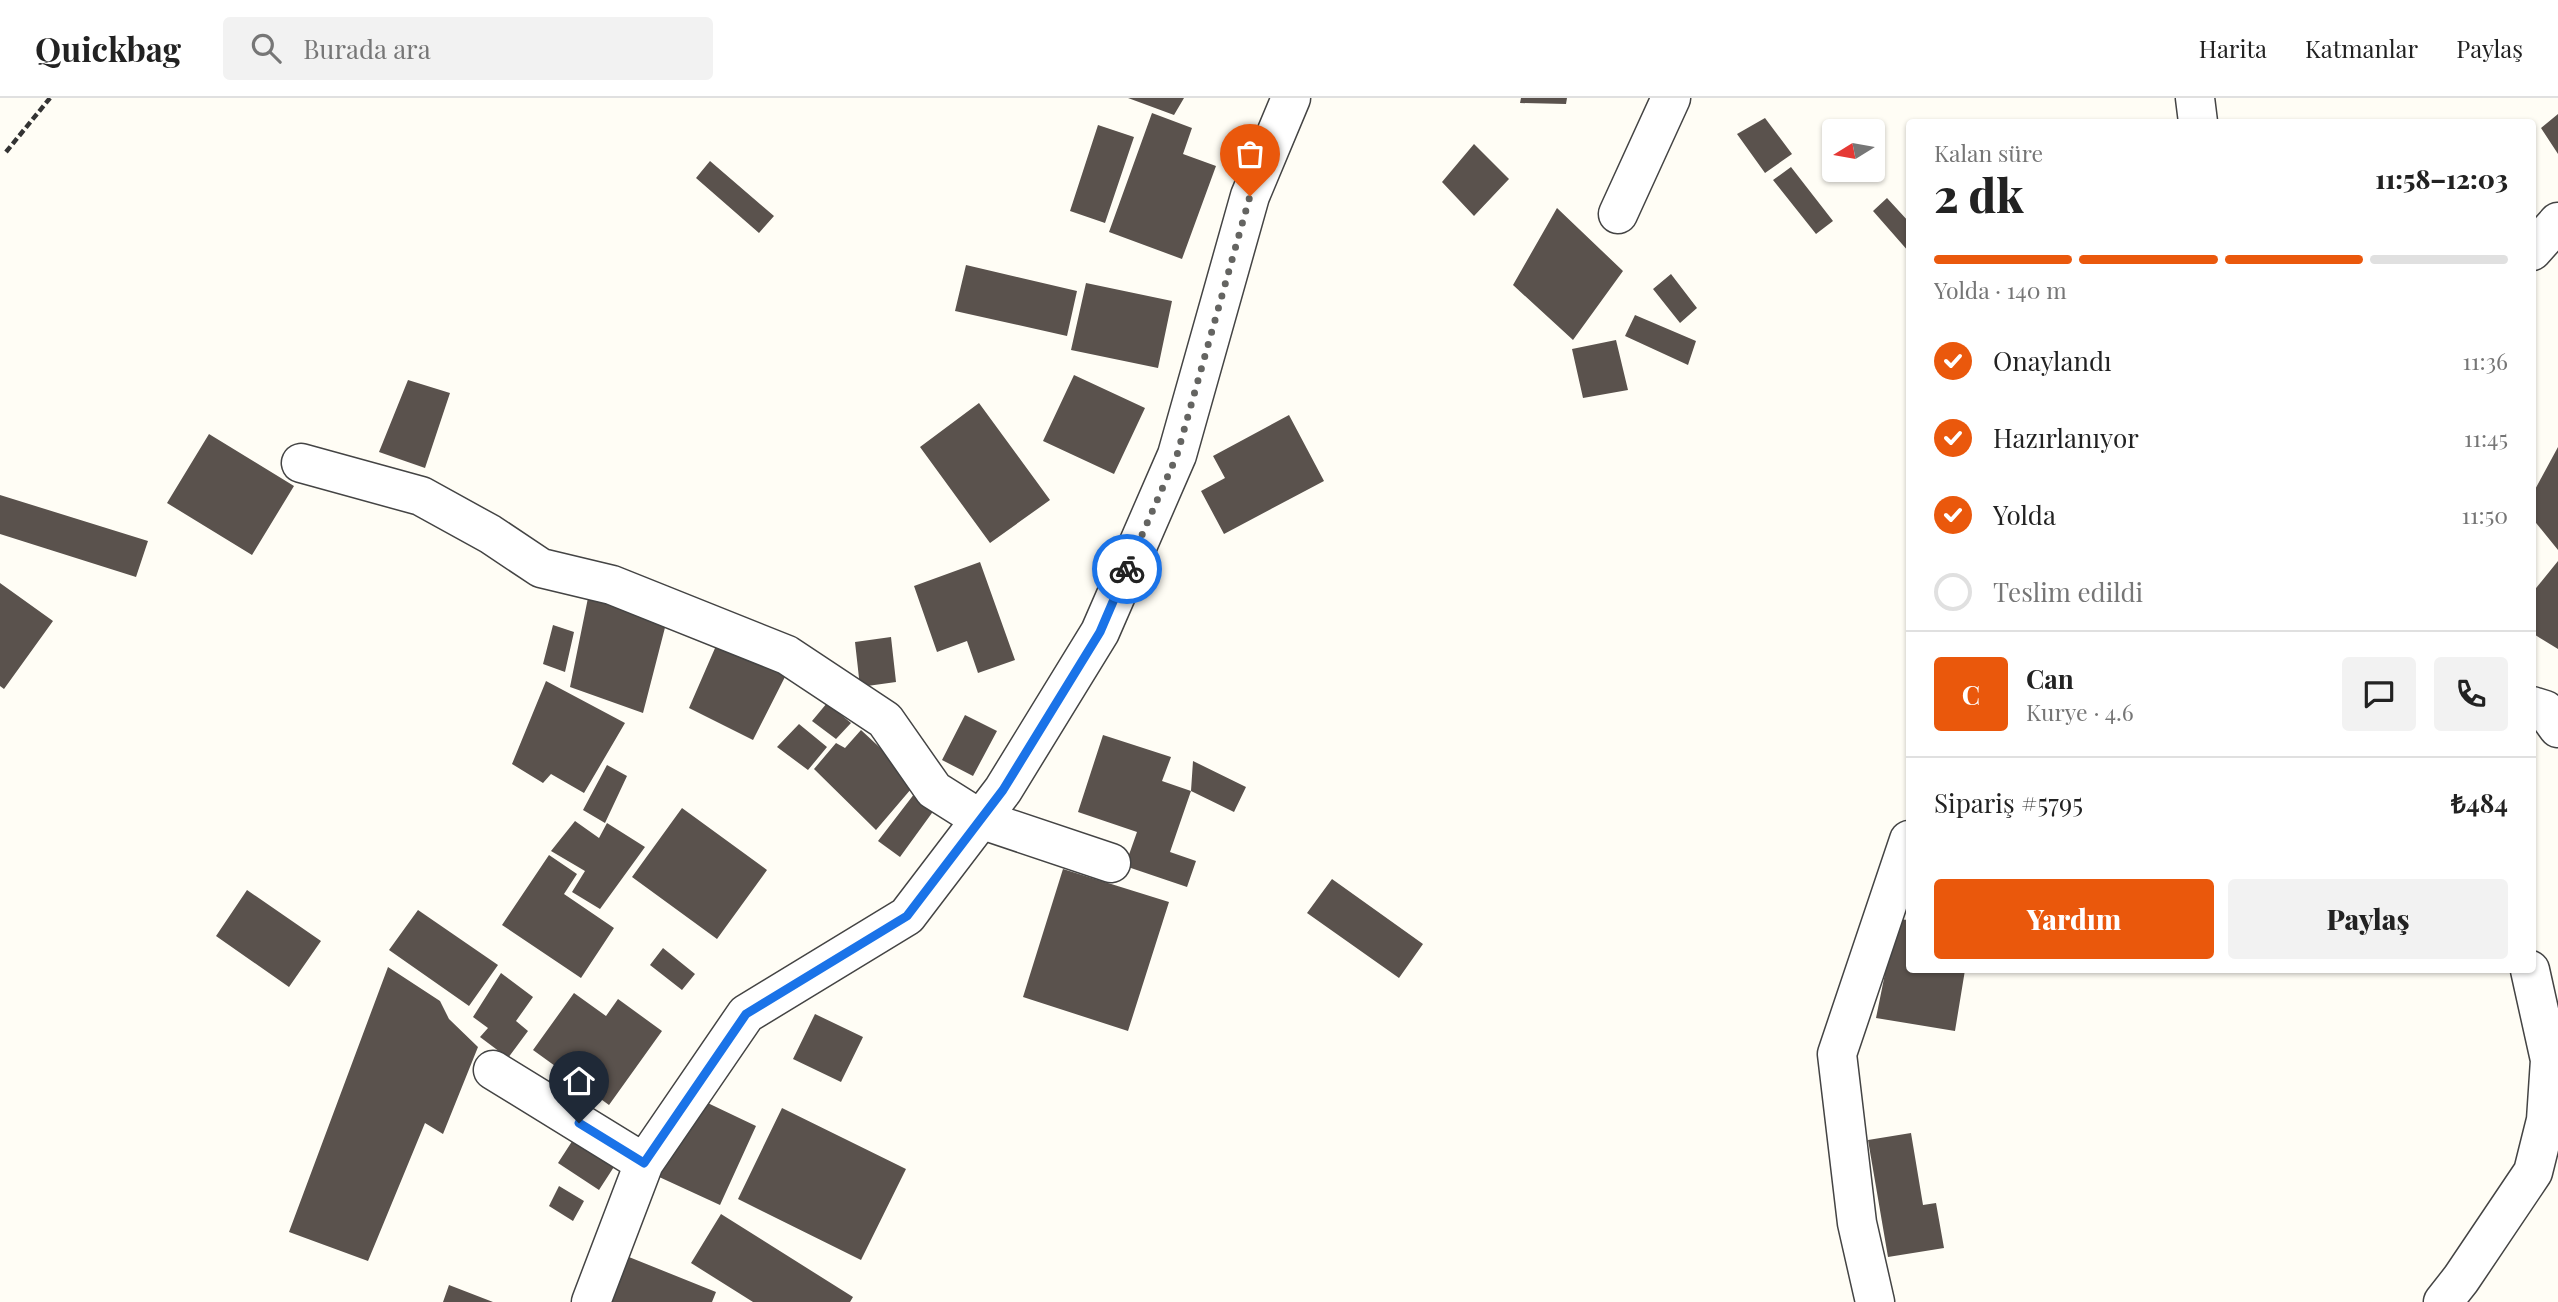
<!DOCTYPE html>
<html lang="tr">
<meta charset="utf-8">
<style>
body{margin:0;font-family:"Playfair Display",serif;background:#f2f2f2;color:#222;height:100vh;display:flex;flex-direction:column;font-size:26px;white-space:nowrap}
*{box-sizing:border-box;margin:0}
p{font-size:23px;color:#767676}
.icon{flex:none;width:38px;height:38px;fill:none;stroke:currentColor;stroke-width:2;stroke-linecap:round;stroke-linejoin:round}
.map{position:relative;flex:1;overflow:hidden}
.sheet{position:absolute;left:1906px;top:21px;width:630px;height:854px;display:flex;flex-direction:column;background:#fff;border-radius:7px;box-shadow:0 2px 5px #0004}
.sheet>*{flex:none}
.needle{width:46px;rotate:259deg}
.buttons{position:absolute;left:1822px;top:21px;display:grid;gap:14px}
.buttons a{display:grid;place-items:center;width:63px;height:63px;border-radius:7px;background:#fff;box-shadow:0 2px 5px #0004;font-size:35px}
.pin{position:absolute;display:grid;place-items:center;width:60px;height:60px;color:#fff;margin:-72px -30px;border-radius:50% 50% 50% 0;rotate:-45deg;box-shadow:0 0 7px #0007}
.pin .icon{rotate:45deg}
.courier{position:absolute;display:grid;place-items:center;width:70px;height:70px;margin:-35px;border:5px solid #1a73e8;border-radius:50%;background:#fff;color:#222;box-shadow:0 2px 9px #0007}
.overview em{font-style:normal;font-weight:800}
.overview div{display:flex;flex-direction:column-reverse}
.overview{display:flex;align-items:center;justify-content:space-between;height:119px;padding:0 28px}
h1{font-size:46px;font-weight:800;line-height:52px}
.bar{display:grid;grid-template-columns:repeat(4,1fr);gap:10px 7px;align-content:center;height:84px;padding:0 28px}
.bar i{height:9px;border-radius:5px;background:#e0e0e0}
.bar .selected{background:#ea580c}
.bar p{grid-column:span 4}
.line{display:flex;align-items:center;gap:18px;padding:0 28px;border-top:2px solid #e0e0e0}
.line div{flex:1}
.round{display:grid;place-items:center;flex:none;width:74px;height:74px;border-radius:7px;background:#f2f2f2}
ol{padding:0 28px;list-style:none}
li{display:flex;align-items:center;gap:21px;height:77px}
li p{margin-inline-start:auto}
li .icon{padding:7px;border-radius:50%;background:#ea580c;color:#fff;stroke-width:4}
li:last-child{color:#767676}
li i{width:38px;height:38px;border:4px solid #e0e0e0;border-radius:50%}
.button{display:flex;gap:14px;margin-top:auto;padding:14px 28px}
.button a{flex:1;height:80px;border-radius:7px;background:#ea580c;color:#fff;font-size:28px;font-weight:800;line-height:80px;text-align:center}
.button a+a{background:#f2f2f2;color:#222}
header{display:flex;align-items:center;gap:42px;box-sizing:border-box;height:98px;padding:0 35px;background:#fff;border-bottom:2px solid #e0e0e0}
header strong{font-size:33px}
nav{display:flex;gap:38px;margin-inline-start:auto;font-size:24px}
.search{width:490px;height:63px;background:#f2f2f2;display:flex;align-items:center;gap:18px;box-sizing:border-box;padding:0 24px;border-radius:7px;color:#767676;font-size:26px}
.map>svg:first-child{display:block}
</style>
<header>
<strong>Quickbag</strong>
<div class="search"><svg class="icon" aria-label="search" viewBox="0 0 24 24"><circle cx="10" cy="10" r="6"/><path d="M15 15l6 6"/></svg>Burada ara</div>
<nav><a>Harita</a><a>Katmanlar</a><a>Paylaş</a></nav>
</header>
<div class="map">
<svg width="2558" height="1204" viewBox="0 0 2558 1204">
<rect width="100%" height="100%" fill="#fffdf5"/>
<path fill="#5a524d" d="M1128,0H1184L1174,17Z
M1521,0H1567L1566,6L1520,5Z
M1152,15L1192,30L1183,56L1216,68L1182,161L1109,134Z
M2558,16V56L2541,30Z
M1765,20L1792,56L1765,75L1737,36Z
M1098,27L1134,39L1105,125L1070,113Z
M1474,46L1509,81L1474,118L1442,84Z
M710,63L774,118L759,135L696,80Z
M1791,69L1833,123L1816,136L1773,82Z
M1887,100L1909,124V154L1873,113Z
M1557,110L1623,173L1573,242L1513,187Z
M966,167L1077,193L1067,238L955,213Z
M1671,176L1697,210L1680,225L1653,191Z
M1086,185L1172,203L1158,270L1071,252Z
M1635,217L1696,243L1688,267L1625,238Z
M1616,242L1628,292L1583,300L1572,251Z
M1074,277L1145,310L1114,376L1043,343Z
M408,282L450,295L425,370L379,354Z
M979,305L1050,402L990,445L920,349Z
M1289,317L1324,383L1224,436L1201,393L1225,380L1213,358Z
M209,336L294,388L252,457L167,405Z
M2558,349V452L2532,420V397Z
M0,397L148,443L136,479L0,436Z
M2558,463V551L2532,535V495Z
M980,464L1015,562L978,575L967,543L937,554L914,488Z
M0,485L53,523L4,591L0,588Z
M590,490L669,514L643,615L570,589Z
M553,527L574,534L565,574L543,566Z
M722,534L790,569L753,642L689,610Z
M891,539L896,584L860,589L855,544Z
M546,583L625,625L584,695L551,676L543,685L512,666Z
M827,605L851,625L836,641L812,623Z
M965,617L997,633L973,678L942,662Z
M799,626L827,649L808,672L777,649Z
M861,632L917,684L876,732L814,671L836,645L845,650Z
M1103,637L1171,659L1162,683L1191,693L1170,754L1196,763L1187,789L1125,768L1137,734L1078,714Z
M1193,663L1246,689L1234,714L1191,693Z
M607,667L627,678L605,725L583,712Z
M918,691L937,708L900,759L878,743Z
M682,710L767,772L717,841L632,779Z
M575,723L599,740L607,725L645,749L600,811L572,794L585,773L551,753Z
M549,757L577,776L564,796L614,830L581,880L502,827Z
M1063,771L1169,804L1128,933L1023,899Z
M1332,781L1423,846L1399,880L1307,815Z
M247,792L321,843L289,889L216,838Z
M418,812L498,867L469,908L389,852Z
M1896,821L1909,822V872H1965L1955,933L1876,920Z
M663,850L695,876L682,892L650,867Z
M388,869L440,903L449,921L478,949L443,1036L425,1025L368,1163L289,1134Z
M501,875L533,899L516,923L528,933L508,960L480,939L488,930L473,919Z
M574,895L606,918L618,901L662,933L609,1007L533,952Z
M815,916L863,939L841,984L793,961Z
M693,998L756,1028L720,1107L657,1078Z
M782,1010L906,1071L861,1162L738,1101Z
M580,1031L621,1058L599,1092L558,1065Z
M1911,1035L1923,1107L1936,1105L1944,1150L1888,1159L1868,1042Z
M559,1088L584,1103L573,1123L549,1108Z
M721,1116L853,1199L850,1204H753L691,1165Z
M619,1155L716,1194L712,1204H599Z
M449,1187L493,1204H443Z"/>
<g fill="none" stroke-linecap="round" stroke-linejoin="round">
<g stroke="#444" stroke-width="41">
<path id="minor" d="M2195,0L2198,24
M1618,116L1671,0
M2532,153L2558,124
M301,365L421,398L490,436L541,470L612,487L787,557L885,622L934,692L980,721L1111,765
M2532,608L2545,612L2558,630
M493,972L644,1065
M591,1204L644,1065L746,916L907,818L1003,692L1100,534L1177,357L1250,98L1291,0
M1875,1204L1857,1125L1837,956L1909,742
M2443,1204L2461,1181L2533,1074L2546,1022L2550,962L2530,872"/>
</g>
<path stroke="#333" stroke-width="4.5" stroke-dasharray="7 3.5" stroke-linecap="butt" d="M6,54L50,0"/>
<use href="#minor" stroke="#fff" stroke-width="38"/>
</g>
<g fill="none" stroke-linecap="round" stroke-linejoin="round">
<path stroke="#646461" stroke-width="7" stroke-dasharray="0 12.6" d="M1127,471L1177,357L1250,98"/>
<path stroke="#1a73e8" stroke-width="9" d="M579,1025L644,1065L746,916L907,818L1003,692L1100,534L1127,471"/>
</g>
</svg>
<div class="buttons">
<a><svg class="needle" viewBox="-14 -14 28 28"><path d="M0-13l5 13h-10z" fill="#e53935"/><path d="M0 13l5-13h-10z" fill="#767676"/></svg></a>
</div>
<div class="pin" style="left:1250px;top:98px;background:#ea580c"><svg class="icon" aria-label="bag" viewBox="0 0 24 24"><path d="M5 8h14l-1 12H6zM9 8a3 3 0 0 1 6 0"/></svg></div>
<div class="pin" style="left:579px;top:1025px;background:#1f2937"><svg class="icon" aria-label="home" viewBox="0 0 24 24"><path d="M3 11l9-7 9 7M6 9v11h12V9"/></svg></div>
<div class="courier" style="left:1127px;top:471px"><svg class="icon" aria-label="bike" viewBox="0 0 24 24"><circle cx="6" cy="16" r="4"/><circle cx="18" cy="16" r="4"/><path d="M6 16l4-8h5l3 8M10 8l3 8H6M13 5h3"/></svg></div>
<section class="sheet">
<div class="overview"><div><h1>2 dk</h1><p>Kalan süre</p></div><em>11:58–12:03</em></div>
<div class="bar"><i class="selected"></i><i class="selected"></i><i class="selected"></i><i></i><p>Yolda · 140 m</p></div>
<ol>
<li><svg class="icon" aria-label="check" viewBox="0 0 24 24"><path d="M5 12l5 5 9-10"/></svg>Onaylandı<p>11:36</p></li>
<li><svg class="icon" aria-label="check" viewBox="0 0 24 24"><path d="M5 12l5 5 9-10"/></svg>Hazırlanıyor<p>11:45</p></li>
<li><svg class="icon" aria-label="check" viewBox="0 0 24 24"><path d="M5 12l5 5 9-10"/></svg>Yolda<p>11:50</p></li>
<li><i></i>Teslim edildi</li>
</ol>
<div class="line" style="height:126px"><b class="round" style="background:#ea580c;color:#fff">C</b><div><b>Can</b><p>Kurye · 4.6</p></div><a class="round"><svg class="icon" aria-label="chat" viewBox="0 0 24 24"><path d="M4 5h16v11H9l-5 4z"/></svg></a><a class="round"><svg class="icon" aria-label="phone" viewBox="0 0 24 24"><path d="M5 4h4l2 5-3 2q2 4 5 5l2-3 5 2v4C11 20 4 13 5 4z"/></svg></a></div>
<div class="line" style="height:91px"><div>Sipariş #5795</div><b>₺484</b></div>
<div class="button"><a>Yardım</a><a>Paylaş</a></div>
</section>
</div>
